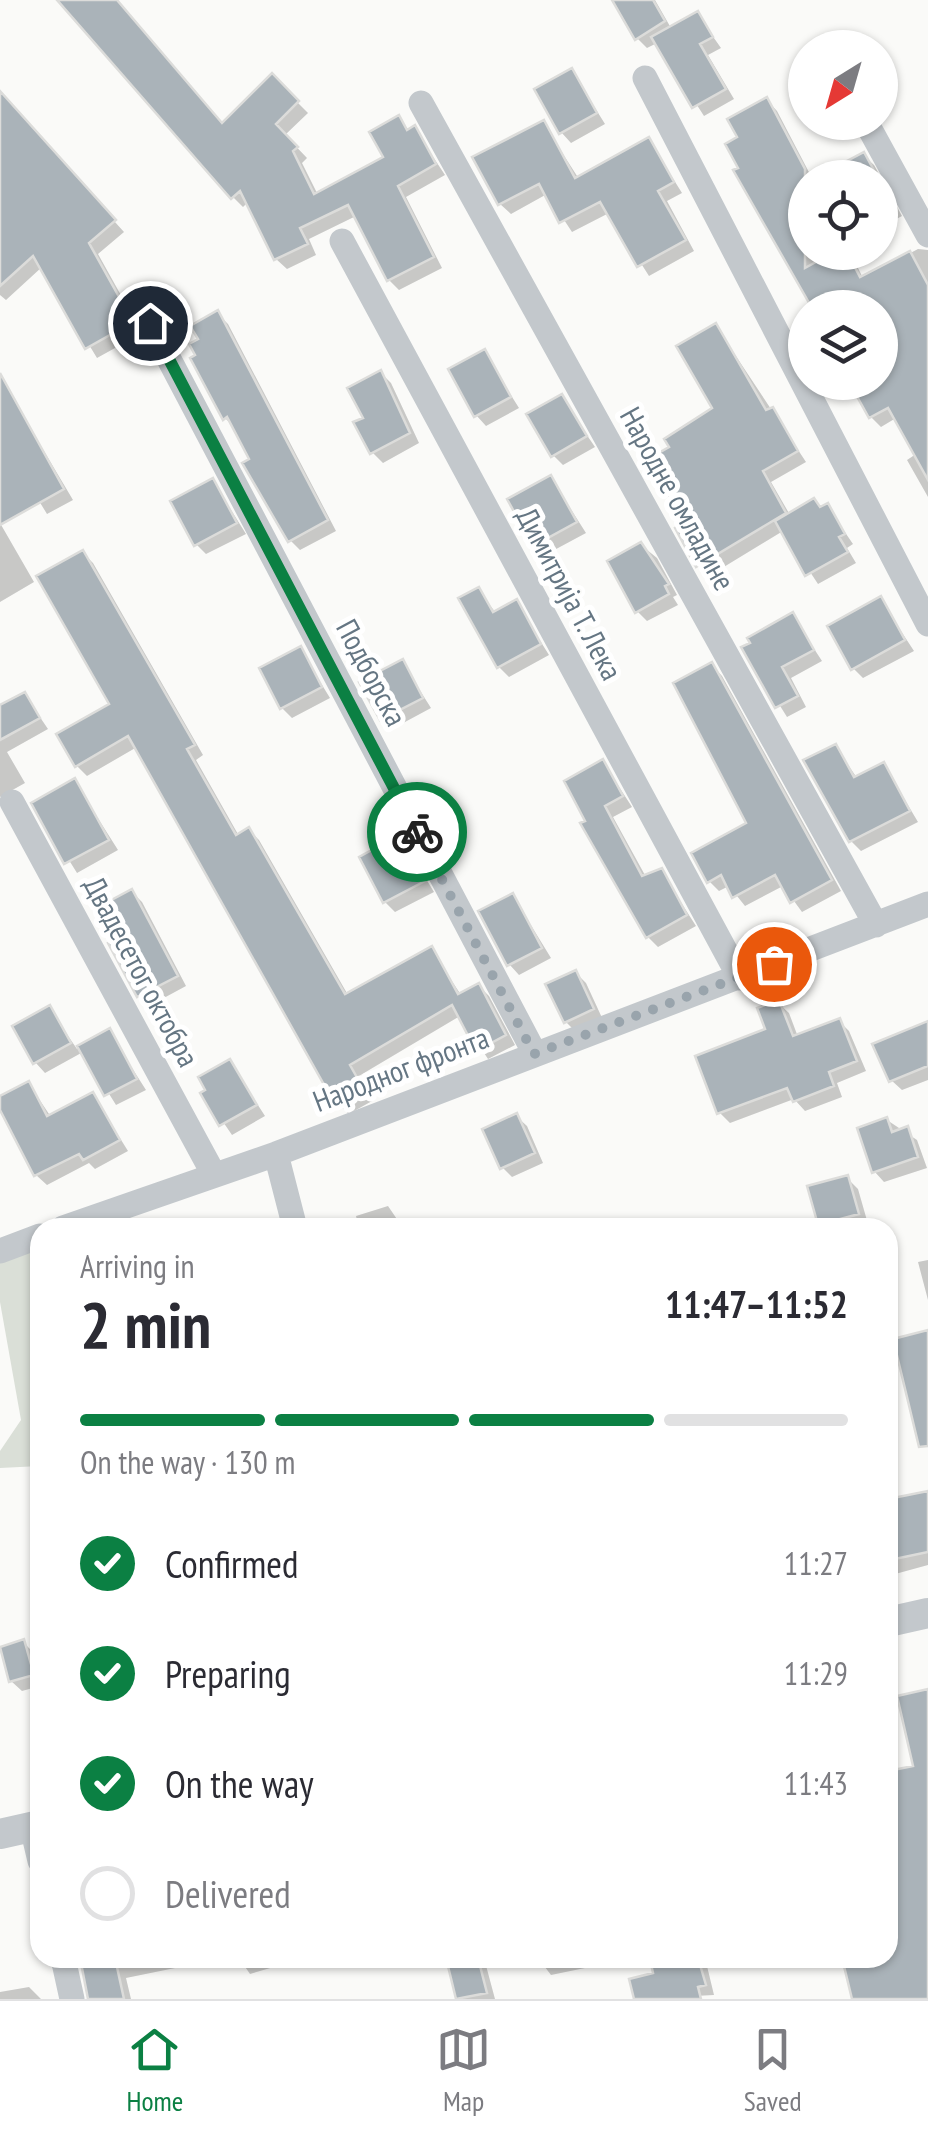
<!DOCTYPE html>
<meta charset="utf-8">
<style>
body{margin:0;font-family:"PT Sans Narrow",sans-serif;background:#f2f2f3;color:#2b2b33;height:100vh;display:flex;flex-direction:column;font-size:38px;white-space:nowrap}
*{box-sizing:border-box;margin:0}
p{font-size:32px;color:#7c7c81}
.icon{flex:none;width:55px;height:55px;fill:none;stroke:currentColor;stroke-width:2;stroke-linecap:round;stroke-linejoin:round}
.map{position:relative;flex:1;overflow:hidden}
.side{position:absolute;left:30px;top:1218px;width:868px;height:750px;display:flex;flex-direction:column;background:#fff;border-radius:30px;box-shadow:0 2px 8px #0004}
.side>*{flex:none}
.needle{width:65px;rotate:217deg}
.fabs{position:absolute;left:788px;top:30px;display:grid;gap:20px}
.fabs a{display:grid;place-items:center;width:110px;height:110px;border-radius:50%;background:#fff;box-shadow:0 2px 8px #0004;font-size:50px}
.pin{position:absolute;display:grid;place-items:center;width:85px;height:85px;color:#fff;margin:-42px;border:5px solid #fff;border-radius:50%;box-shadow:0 2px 10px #0007}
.courier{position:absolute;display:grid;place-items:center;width:100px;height:100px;margin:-50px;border:8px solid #0b8043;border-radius:50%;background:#fff;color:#222;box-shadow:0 2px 12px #0007}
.summary em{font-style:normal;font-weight:700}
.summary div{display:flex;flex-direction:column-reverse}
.summary{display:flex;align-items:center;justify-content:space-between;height:170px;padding:0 50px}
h1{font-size:65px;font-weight:700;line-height:75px}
.bar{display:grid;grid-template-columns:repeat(4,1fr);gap:15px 10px;align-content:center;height:120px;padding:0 50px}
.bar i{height:12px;border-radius:8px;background:#e1e1e2}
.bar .on{background:#0b8043}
.bar p{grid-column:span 4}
ol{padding:0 50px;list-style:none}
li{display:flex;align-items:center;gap:30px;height:110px}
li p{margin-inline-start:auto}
li .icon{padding:10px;border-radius:50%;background:#0b8043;color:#fff;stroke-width:4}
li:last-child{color:#7c7c81}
li i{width:55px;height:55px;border:5px solid #e1e1e2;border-radius:50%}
.dock{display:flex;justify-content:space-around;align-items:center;height:140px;border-top:2px solid #e1e1e2;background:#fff;font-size:28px;color:#7c7c81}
.dock a{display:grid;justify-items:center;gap:5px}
.dock .on{color:#0b8043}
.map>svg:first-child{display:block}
</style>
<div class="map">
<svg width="928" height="1999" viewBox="0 0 928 1999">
<rect width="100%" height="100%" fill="#fafaf8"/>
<path fill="#dadfd7" d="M40,1236V1466L0,1468V1451L21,1420L0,1302V1251Z"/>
<path fill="#0003" d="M61,0H115L223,125L272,77L308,113L285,135L307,158L302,163L318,195L387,158L398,119L410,131L414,128L445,175L406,197L442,268L399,290L389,280L356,216L309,239L316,255L287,269L276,259L248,202L243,207L233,197Z
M615,0H655L671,28L697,14L721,48L708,55L734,99L704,116L657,43L647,48L637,38Z
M572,71L605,124L571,143L561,132Z
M767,100L777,111L812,178H805V252H850L863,278L918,249L928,250V497L907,460L916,454L896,418L881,427L871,417L880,382V308H811L737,171L741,169L740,138Z
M0,104L14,110L124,232L98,254L142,333L97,358L42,267L6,300L0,295Z
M543,123L579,179L649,140L682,193L667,201L694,251L649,276L609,213L572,232L547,194L511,214L500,204Z
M863,155L874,165L902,216L880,228V178H820Z
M218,314L228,324L336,531L300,550L290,540L236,429L225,418L201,340Z
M716,326L806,462L771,482L790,515L827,506L853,544L847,548L856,563L818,584L783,531L709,576L678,529L688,523L672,448L715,409Z
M484,352L519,408L486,426L476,415Z
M381,373L391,383L419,443L383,463L372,452L366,419Z
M0,377L73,500L47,514L0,437Z
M561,397L595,447L563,465L553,455Z
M551,478L586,533L545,555L535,545Z
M213,481L246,534L206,554L196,544Z
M0,523L34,582L0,602Z
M641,545L657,558L677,595L673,597L678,605L647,621L637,611Z
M83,553L93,563L203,755L196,760L239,836L249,830L259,840L348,995L431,949L461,995L479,986L489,996L515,1045L488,1059L460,1016L359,1076L372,1101L349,1114L338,1104L137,747L87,776L77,766L112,705Z
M478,590L496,613L516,602L549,655L509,677L499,667Z
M880,599L914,651L863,678L853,668Z
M792,615L822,661L791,678L806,707L787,717L744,648Z
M300,649L330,698L292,718L282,708Z
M402,662L431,708L392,729L382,719Z
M712,665L722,676L841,891L802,912L783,886L745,906L729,886L719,891L709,881L749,824Z
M25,695L48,729L7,752L25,783L0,797V708Z
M836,747L857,778L884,765L918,822L861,851L851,841Z
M603,762L632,807L613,817L646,877L661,871L696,926L658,947L648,937L589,822Z
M75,782L118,850L77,873L34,804Z
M401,838L434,892L395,912L385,902Z
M132,892L142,902L186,986L149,1006L139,996L124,937Z
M513,896L551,958L519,975L509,964Z
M576,973L586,983L603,1020L576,1032L566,1022Z
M778,1003L789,1013L798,1037L839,1021L849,1031L866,1071L837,1083L842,1097L805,1111L794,1099L730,1123L720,1113L768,1031Z
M49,1008L77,1049L109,1032L146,1090L116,1105L83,1052L45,1073L35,1062Z
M928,1024V1080L902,1090L891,1080Z
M230,1062L265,1116L232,1135L204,1094Z
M29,1084L51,1117L93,1095L128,1151L95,1169L89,1163L47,1185L36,1175L0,1104V1099Z
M516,1116L527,1126L543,1163L512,1177L502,1167Z
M887,1120L917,1140L927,1168L884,1182L874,1171Z
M847,1178L858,1189L868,1224L824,1228L820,1224Z
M388,1206L403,1228H359L356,1216Z
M928,1260V1300L918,1262Z
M928,1495V1565L888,1576V1502Z
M23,1642L33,1652L40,1686L22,1691L11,1681Z
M928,1692V1999H854L844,1958H888V1774L916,1767Z
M82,1958H178L180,1967L126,1978L131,1999H89Z
M239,1958H282L284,1964L250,1974Z
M448,1958H484L495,1999H458Z
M538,1958H583L585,1968L551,1975Z
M688,1958H698L707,1966L714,1995L636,1999L656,1975L654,1966Z
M727,1958H776L736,1966Z
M29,1987L41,1999H0V1992Z"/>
<path fill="#aab3b9" stroke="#dcdcda" stroke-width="2.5" d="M57,0H117L222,123L272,73L299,101L276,124L298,147L293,151L314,194L383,157L369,132L399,115L407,130L415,125L436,164L398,186L434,257L387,281L348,205L300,228L308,244L274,260L240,191L231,199Z
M612,0H653L665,21L635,40Z
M698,11L713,37L700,44L726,89L692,108L651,37Z
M572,68L597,113L559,134L534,89Z
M0,91L116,220L89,243L133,322L85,349L33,256L0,286Z
M767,97L805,169V268L834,252H847L860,277L910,251L928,285V480L888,408L869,418L849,382H880V308H812L733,170L738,168L725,144L737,137L727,119Z
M544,120L575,178L649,137L674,182L658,191L686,240L637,267L600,202L559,223L539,184L498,205L472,157Z
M864,152L878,178H815Z
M218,310L328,520L288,542L242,463L249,459L227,417L223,420L190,358L195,355L189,344L198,339L190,326Z
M716,323L766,410L773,407L798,451L763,471L786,513L696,567L675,528L684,522L648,459L669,447L664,439L712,408L676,346Z
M485,349L511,397L474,417L448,369Z
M381,370L410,433L370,454L353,422L363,418L347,388Z
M0,373L64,489L0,525Z
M562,394L587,436L551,457L526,414Z
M551,475L577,522L533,546L507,499Z
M213,478L237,523L194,546L170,501Z
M814,498L820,507L828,503L845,534L839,537L848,552L805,576L775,521Z
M641,542L669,584L665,586L669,594L635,613L607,561Z
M83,550L195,745L187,749L236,835L249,827L345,994L432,946L458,994L479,983L506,1035L476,1051L452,1005L350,1065L364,1090L336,1106L128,736L75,767L56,734L109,704L36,576Z
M479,587L493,612L517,599L541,644L497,668L458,598Z
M881,596L905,640L851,670L827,626Z
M793,612L814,650L782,667L798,696L775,708L741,647L750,643L747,638Z
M301,646L322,687L280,709L259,668Z
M403,659L423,698L380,720L359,682Z
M712,662L832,880L790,903L775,875L732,898L721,875L707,883L691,853L746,823L673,683Z
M25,692L40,718L0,740V705Z
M836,744L854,777L884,762L910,811L849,842L803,760Z
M603,759L623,796L605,806L642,876L662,868L687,915L646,938L580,823L585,821L564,781Z
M75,778L109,840L64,864L31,803Z
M401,834L425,881L383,903L359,857Z
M132,889L178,976L137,997L108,943L121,936L104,904Z
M513,893L542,948L507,966L478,911Z
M576,970L594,1009L564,1023L545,984Z
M779,1000L793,1036L840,1018L857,1061L829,1072L834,1086L793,1102L787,1088L717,1114L695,1056L765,1029L757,1008Z
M50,1005L71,1043L33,1064L12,1026Z
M928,1021V1066L889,1082L872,1044Z
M110,1028L137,1079L104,1096L77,1046Z
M230,1059L257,1105L219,1126L200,1093L205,1090L198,1077Z
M29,1081L47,1116L93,1092L120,1140L83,1160L79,1154L34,1176L0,1110V1096Z
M517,1113L535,1153L500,1169L482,1129Z
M887,1117L892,1132L908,1126L918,1157L872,1173L857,1128Z
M848,1175L859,1214L818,1225L807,1186Z
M928,1330V1446L919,1447L893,1339Z
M928,1491V1552L890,1560L888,1499Z
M24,1639L34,1675L9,1682L0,1647Z
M928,1689V1999H852L842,1958H888V1771L913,1766L897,1696Z
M80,1958H115L124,1999H88Z
M446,1958H478L487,1993L456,1999Z
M678,1958H698L706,1985L698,1987L701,1999H634L629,1979L653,1973L651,1964Z"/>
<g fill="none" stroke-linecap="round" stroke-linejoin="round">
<path stroke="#c3c8cc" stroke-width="25" d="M645,78L928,624
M421,103L876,925
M866,122L928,235
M342,241L740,978
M150,323L535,1054
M12,802L213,1173
M276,1154L295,1228
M63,1228L276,1154L928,904
M0,1251L40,1236
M32,1827L40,1861
M63,1958L72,1999"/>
<path stroke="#c3c8cc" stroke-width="30" d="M888,1622L928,1613
M0,1834L40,1825"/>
</g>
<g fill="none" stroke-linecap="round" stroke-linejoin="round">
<path stroke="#99a4ac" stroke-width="10" stroke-dasharray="0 18" d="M417,832L534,1054L774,964"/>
<path stroke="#0b8043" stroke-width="12" d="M150,323L417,832"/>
</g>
<g text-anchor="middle" stroke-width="10" stroke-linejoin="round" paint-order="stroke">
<g font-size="30" fill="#657683" stroke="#fff">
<text transform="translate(677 499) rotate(61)" y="10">Народне омладине</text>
<text transform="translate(569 594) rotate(62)" y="10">Димитрија Т. Лека</text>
<text transform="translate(371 673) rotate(62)" y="10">Подборска</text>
<text transform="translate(141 972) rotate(62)" y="10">Двадесетог октобра</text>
<text transform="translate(401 1070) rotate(-21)" y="10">Народног фронта</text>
</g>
</g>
</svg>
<div class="fabs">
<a><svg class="needle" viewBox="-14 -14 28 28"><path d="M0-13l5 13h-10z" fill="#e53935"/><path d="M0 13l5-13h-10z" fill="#7c7c81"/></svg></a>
<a><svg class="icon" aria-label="locate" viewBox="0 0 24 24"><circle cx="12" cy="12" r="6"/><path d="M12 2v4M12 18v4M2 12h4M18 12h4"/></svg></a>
<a><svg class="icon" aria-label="layers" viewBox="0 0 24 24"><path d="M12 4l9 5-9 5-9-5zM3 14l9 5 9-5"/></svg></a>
</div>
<div class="pin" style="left:774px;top:964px;background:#ea580c"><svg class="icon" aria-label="bag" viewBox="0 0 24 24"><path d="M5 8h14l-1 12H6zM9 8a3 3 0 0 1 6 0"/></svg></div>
<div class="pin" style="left:150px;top:323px;background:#1f2937"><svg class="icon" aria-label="home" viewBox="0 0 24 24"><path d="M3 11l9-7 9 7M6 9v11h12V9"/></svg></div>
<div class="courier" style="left:417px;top:832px"><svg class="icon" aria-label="bike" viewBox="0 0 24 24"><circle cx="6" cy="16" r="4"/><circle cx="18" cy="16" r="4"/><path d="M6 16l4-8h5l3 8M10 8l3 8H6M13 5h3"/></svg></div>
<section class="side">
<div class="summary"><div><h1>2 min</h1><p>Arriving in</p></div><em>11:47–11:52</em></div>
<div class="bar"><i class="on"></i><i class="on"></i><i class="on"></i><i></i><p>On the way · 130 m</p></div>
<ol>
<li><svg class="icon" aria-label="check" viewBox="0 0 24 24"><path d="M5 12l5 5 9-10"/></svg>Confirmed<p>11:27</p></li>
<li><svg class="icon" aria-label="check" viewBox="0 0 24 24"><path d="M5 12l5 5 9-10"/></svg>Preparing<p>11:29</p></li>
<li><svg class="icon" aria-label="check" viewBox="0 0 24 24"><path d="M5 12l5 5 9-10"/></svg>On the way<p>11:43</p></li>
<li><i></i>Delivered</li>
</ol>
</section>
</div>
<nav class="dock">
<a class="on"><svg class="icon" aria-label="home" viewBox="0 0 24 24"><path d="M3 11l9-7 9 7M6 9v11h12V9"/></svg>Home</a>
<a><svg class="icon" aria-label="map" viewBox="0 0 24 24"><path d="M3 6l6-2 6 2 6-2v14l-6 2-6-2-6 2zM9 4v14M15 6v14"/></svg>Map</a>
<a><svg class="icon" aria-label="saved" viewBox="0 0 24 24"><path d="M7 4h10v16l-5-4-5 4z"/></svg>Saved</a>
</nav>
